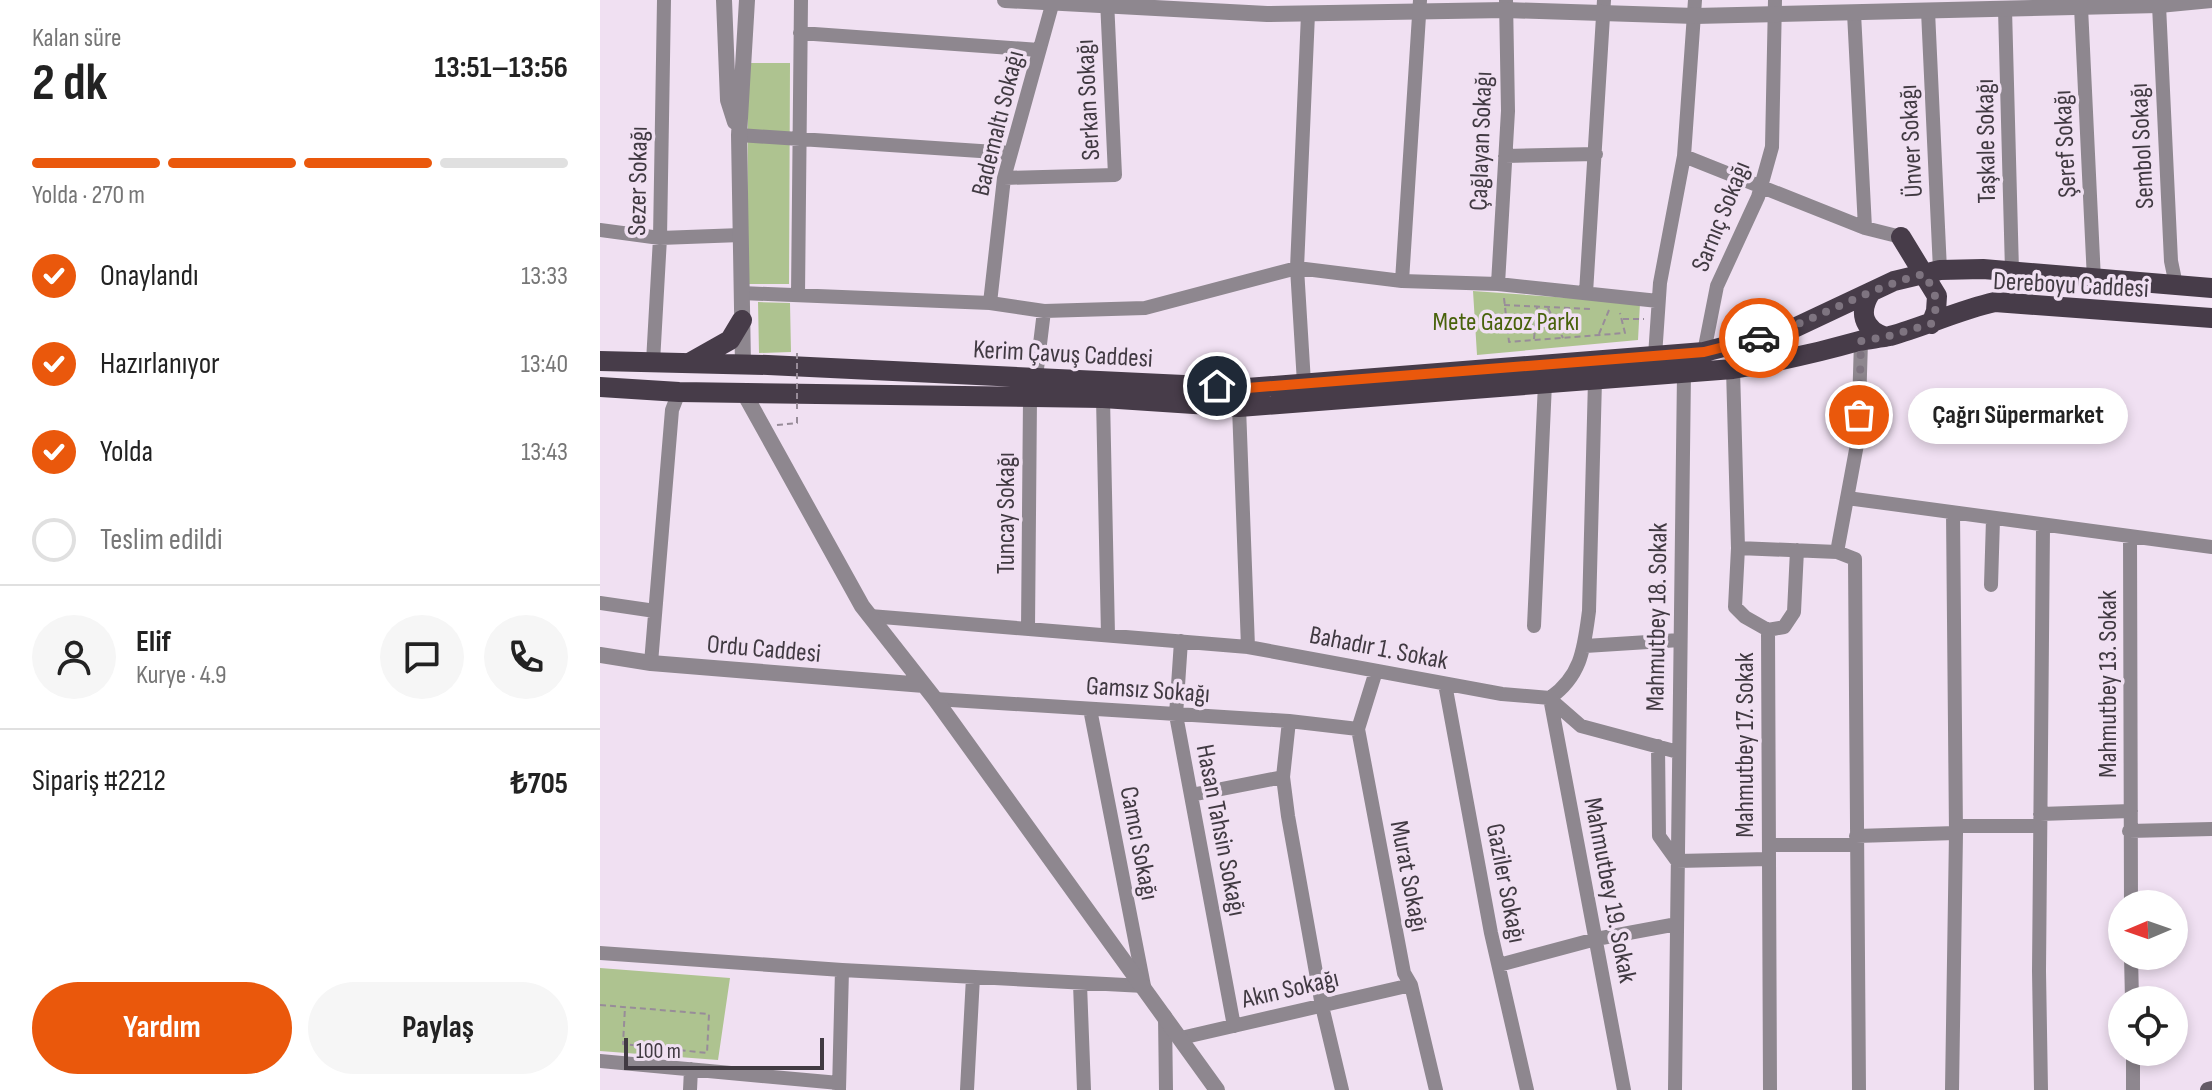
<!DOCTYPE html>
<html lang="tr">
<meta charset="utf-8">
<style>
body{margin:0;font-family:"Sofia Sans Condensed",sans-serif;background:#f6f6f6;color:#222;height:100vh;display:flex;flex-direction:column;font-size:30px;white-space:nowrap}
*{box-sizing:border-box;margin:0}
p{font-size:26px;color:#767676}
.icon{flex:none;width:44px;height:44px;fill:none;stroke:currentColor;stroke-width:2;stroke-linecap:round;stroke-linejoin:round}
.map{position:relative;flex:1;overflow:hidden}
.sheet{display:flex;flex-direction:column;background:#fff;width:600px}
.sheet>*{flex:none}
.needle{width:52px;rotate:268deg}
.tools{position:absolute;left:1508px;top:890px;display:grid;gap:16px}
.tools a{display:grid;place-items:center;width:80px;height:80px;border-radius:50%;background:#fff;box-shadow:0 4px 12px #0003;font-size:40px}
.scale{position:absolute;left:24px;bottom:20px;width:200px;box-sizing:border-box;padding-left:8px;border:4px solid #413a42;border-top:0;font-size:22px;line-height:28px;white-space:nowrap;color:#413a42;-webkit-text-stroke:6px #f0e0f2;paint-order:stroke}
.pin{position:absolute;display:grid;place-items:center;width:68px;height:68px;color:#fff;margin:-34px;border:4px solid #fff;border-radius:50%;box-shadow:0 2px 8px #0007}
.courier{position:absolute;display:grid;place-items:center;width:80px;height:80px;margin:-40px;border:6px solid #ea580c;border-radius:50%;background:#fff;color:#222;box-shadow:0 2px 10px #0007}
.bubble{position:absolute;height:56px;border-radius:28px;background:#fff;box-shadow:0 4px 12px #0003;font-size:26px;font-weight:700;line-height:56px;text-align:center}
.headline em{font-style:normal;font-weight:700}
.headline div{display:flex;flex-direction:column-reverse}
.headline{display:flex;align-items:center;justify-content:space-between;height:136px;padding:0 32px}
h1{font-size:52px;font-weight:700;line-height:60px}
.bar{display:grid;grid-template-columns:repeat(4,1fr);gap:12px 8px;align-content:center;height:96px;padding:0 32px}
.bar i{height:10px;border-radius:6px;background:#e0e0e0}
.bar .active{background:#ea580c}
.bar p{grid-column:span 4}
.line{display:flex;align-items:center;gap:20px;padding:0 32px;border-top:2px solid #e0e0e0}
.line div{flex:1}
.round{display:grid;place-items:center;flex:none;width:84px;height:84px;border-radius:42px;background:#f6f6f6}
ol{padding:0 32px;list-style:none}
li{display:flex;align-items:center;gap:24px;height:88px}
li p{margin-inline-start:auto}
li .icon{padding:8px;border-radius:50%;background:#ea580c;color:#fff;stroke-width:4}
li:last-child{color:#767676}
li i{width:44px;height:44px;border:4px solid #e0e0e0;border-radius:50%}
.button{display:flex;gap:16px;margin-top:auto;padding:16px 32px}
.button a{flex:1;height:92px;border-radius:48px;background:#ea580c;color:#fff;font-size:32px;font-weight:700;line-height:92px;text-align:center}
.button a+a{background:#f6f6f6;color:#222}
main{display:flex;flex:1;min-height:0}
.map>svg:first-child{display:block}
</style>
<main>
<section class="sheet">
<div class="headline"><div><h1>2 dk</h1><p>Kalan süre</p></div><em>13:51–13:56</em></div>
<div class="bar"><i class="active"></i><i class="active"></i><i class="active"></i><i></i><p>Yolda · 270 m</p></div>
<ol>
<li><svg class="icon" aria-label="check" viewBox="0 0 24 24"><path d="M5 12l5 5 9-10"/></svg>Onaylandı<p>13:33</p></li>
<li><svg class="icon" aria-label="check" viewBox="0 0 24 24"><path d="M5 12l5 5 9-10"/></svg>Hazırlanıyor<p>13:40</p></li>
<li><svg class="icon" aria-label="check" viewBox="0 0 24 24"><path d="M5 12l5 5 9-10"/></svg>Yolda<p>13:43</p></li>
<li><i></i>Teslim edildi</li>
</ol>
<div class="line" style="height:144px"><a class="round"><svg class="icon" aria-label="person" viewBox="0 0 24 24"><circle cx="12" cy="8" r="4"/><path d="M4 21q1-7 8-7t8 7"/></svg></a><div><b>Elif</b><p>Kurye · 4.9</p></div><a class="round"><svg class="icon" aria-label="chat" viewBox="0 0 24 24"><path d="M4 5h16v11H9l-5 4z"/></svg></a><a class="round"><svg class="icon" aria-label="phone" viewBox="0 0 24 24"><path d="M5 4h4l2 5-3 2q2 4 5 5l2-3 5 2v4C11 20 4 13 5 4z"/></svg></a></div>
<div class="line" style="height:104px"><div>Sipariş #2212</div><b>₺705</b></div>
<div class="button"><a>Yardım</a><a>Paylaş</a></div>
</section>
<div class="map">
<svg width="1612" height="1090" viewBox="0 0 1612 1090">
<rect width="100%" height="100%" fill="#f0e0f2"/>
<path fill="#aec390" d="M148,63H190L189,284H147Z
M873,291L1040,303L1038,340L877,355Z
M158,302L190,303L191,352L159,353Z
M0,968L130,978L118,1060L0,1051Z"/>
<g fill="none" stroke-linecap="round" stroke-linejoin="round">
<path stroke="#988c99" stroke-width="2" stroke-dasharray="6 4" stroke-linecap="butt" d="M904,298L909,342L1025,333L1020,313
M904,305L992,309
M948,308L963,338
M1023,319H1044
M999,334L1009,310
M934,339L937,306
M177,425L197,423V413
M0,1005L109,1014L107,1053L23,1044L25,1007"/>
<path stroke="#8e878f" stroke-width="14" d="M1559,5L1571,261L1576,285
M1481,7L1494,280
M1405,9L1412,271
M1328,11L1340,270
M1254,13L1265,228
M708,14L697,268L802,281L898,284L1058,301
M200,33L439,50
M139,135L410,153
M905,156L996,154
M1084,156L1265,228L1301,237
M404,178L515,175L507,0
M0,230L60,238L141,235
M802,281L820,0
M898,284L908,111L906,0
M141,293L390,303L444,311L545,308L697,268L704,383
M986,293L1004,0
M198,295L201,0
M390,303L404,178L452,5
M1104,352L1117,286L1158,197L1172,147L1175,0
M1055,356L1060,283L1084,156L1095,0
M53,362L60,238L64,0
M1133,369L1138,548L1135,607L1145,617L1168,630
M436,377L444,311
M503,398L508,635
M639,407L648,647
M1247,498L1612,547
M1530,536L1531,904
M1138,548L1237,552L1255,559L1259,1090
M1237,552L1258,439L1261,341
M1391,585L1393,519
M0,603L55,611
M270,616L648,647L902,694L950,698C982,675 984,648 989,611L995,380
M934,626L945,383
M428,629L430,398
M1168,630L1170,1090
M1168,630L1184,627L1194,612L1197,550
M581,641L576,715L634,1026
M985,646L1080,640
M51,663L72,410L79,392
M776,671L758,729L804,973L811,985L836,1090
M845,684L891,933L927,1090
M950,698L1024,1090
M335,699L689,721L758,729
M950,699L981,726L1078,752
M689,721L683,777L688,816L722,1006L742,1090
M1058,746L1059,836L1077,861L1169,859
M591,795L683,777
M1440,814L1531,811
M1356,826H1440
M1529,831L1612,829
M1256,836L1356,833
M1169,845H1256
M0,953L242,970L544,986L490,709
M1531,956L1532,1000
M899,965L996,939L1077,924
M480,984L484,1090
M565,1016L566,1090
M581,1038L811,985
M1533,1052V1090
M0,1061L239,1083
M90,1090L91,1069
M239,1090L242,970
M367,1090L373,977
M1075,1090L1084,373
M1352,1090L1356,833L1353,513
M1441,1090L1439,971L1443,526"/>
<path stroke="#8e878f" stroke-width="16" d="M124,0L128,100L135,122
M405,0L667,14L906,10L1095,16L1559,5L1612,0
M143,365L139,135L147,0
M144,393L262,606L335,699L617,1090
M0,655L51,663L324,685"/>
<path stroke="#645b66" stroke-width="16" d="M1608,1090L1612,1089"/>
<path stroke="#473c49" stroke-width="20" d="M1301,237L1337,296L1336,311L1331,324
M1271,292C1258,312 1263,329 1285,337
M0,361L168,365L647,388L1104,352L1192,329L1294,281L1340,270L1383,269L1612,288
M91,362L130,340L142,320
M0,387L79,392L503,398L639,407L1133,369C1176,362 1217,353 1259,341C1269,339 1280,338 1290,336C1326,326 1359,310 1395,302L1612,318"/>
<path stroke="#988c99" stroke-width="2" stroke-dasharray="6 4" stroke-linecap="butt" d="M197,353V413"/>
</g>
<g fill="none" stroke-linecap="round" stroke-linejoin="round">
<path stroke="#7e7480" stroke-width="8" stroke-dasharray="0 14.4" d="M1159,338C1216,321 1267,288 1324,274C1336,293 1340,302 1331,324L1285,337L1261,341L1259,415"/>
<path stroke="#ea580c" stroke-width="10" d="M617,386L647,388L1104,352L1159,338"/>
</g>
<g text-anchor="middle" stroke-width="7" stroke-linejoin="round" paint-order="stroke">
<g font-size="26" fill="#413a42" stroke="#f0e0f2">
<text transform="translate(487 100) rotate(-93)" y="9">Serkan Sokağı</text>
<text transform="translate(397 123) rotate(-76)" y="9">Bademaltı Sokağı</text>
<text transform="translate(880 141) rotate(-88)" y="9">Çağlayan Sokağı</text>
<text transform="translate(1310 141) rotate(-93)" y="9">Ünver Sokağı</text>
<text transform="translate(1385 141) rotate(-91)" y="9">Taşkale Sokağı</text>
<text transform="translate(1464 144) rotate(-93)" y="9">Şeref Sokağı</text>
<text transform="translate(1541 146) rotate(-93)" y="9">Sembol Sokağı</text>
<text transform="translate(37 181) rotate(-89)" y="9">Sezer Sokağı</text>
<text transform="translate(1120 216) rotate(-68)" y="9">Sarnıç Sokağı</text>
<text transform="translate(1471 284) rotate(3)" y="9">Dereboyu Caddesi</text>
<text transform="translate(463 353) rotate(3)" y="9">Kerim Çavuş Caddesi</text>
<text transform="translate(405 513) rotate(-90)" y="9">Tuncay Sokağı</text>
<text transform="translate(1056 617) rotate(-89)" y="9">Mahmutbey 18. Sokak</text>
<text transform="translate(779 647) rotate(11)" y="9">Bahadır 1. Sokak</text>
<text transform="translate(164 648) rotate(5)" y="9">Ordu Caddesi</text>
<text transform="translate(1507 684) rotate(-90)" y="9">Mahmutbey 13. Sokak</text>
<text transform="translate(548 689) rotate(4)" y="9">Gamsız Sokağı</text>
<text transform="translate(1144 745) rotate(-90)" y="9">Mahmutbey 17. Sokak</text>
<text transform="translate(622 830) rotate(79)" y="9">Hasan Tahsin Sokağı</text>
<text transform="translate(540 843) rotate(79)" y="9">Camcı Sokağı</text>
<text transform="translate(810 876) rotate(79)" y="9">Murat Sokağı</text>
<text transform="translate(907 883) rotate(79)" y="9">Gaziler Sokağı</text>
<text transform="translate(1011 890) rotate(79)" y="9">Mahmutbey 19. Sokak</text>
<text transform="translate(690 988) rotate(-13)" y="9">Akın Sokağı</text>
</g>
<g font-size="26" fill="#48620b" stroke="#f0e0f2">
<text x="906" y="330">Mete Gazoz Parkı</text>
</g>
</g>
</svg>
<div class="tools">
<a><svg class="needle" viewBox="-14 -14 28 28"><path d="M0-13l5 13h-10z" fill="#e53935"/><path d="M0 13l5-13h-10z" fill="#767676"/></svg></a>
<a><svg class="icon" aria-label="locate" viewBox="0 0 24 24"><circle cx="12" cy="12" r="6"/><path d="M12 2v4M12 18v4M2 12h4M18 12h4"/></svg></a>
</div>
<div class="scale">100 m</div>
<div class="pin" style="left:1259px;top:415px;background:#ea580c"><svg class="icon" aria-label="bag" viewBox="0 0 24 24"><path d="M5 8h14l-1 12H6zM9 8a3 3 0 0 1 6 0"/></svg></div>
<div class="pin" style="left:617px;top:386px;background:#1f2937"><svg class="icon" aria-label="home" viewBox="0 0 24 24"><path d="M3 11l9-7 9 7M6 9v11h12V9"/></svg></div>
<div class="courier" style="left:1159px;top:338px"><svg class="icon" aria-label="car" viewBox="0 0 24 24"><path d="M5 17H2v-5l4-1 3-4h7l3 4 3 1v5h-3M9 17h6M6 11h13"/><circle cx="7" cy="17" r="2"/><circle cx="17" cy="17" r="2"/></svg></div>
<div class="bubble" style="left:1308px;top:388px;width:220px">Çağrı Süpermarket</div>
</div>
</main>
